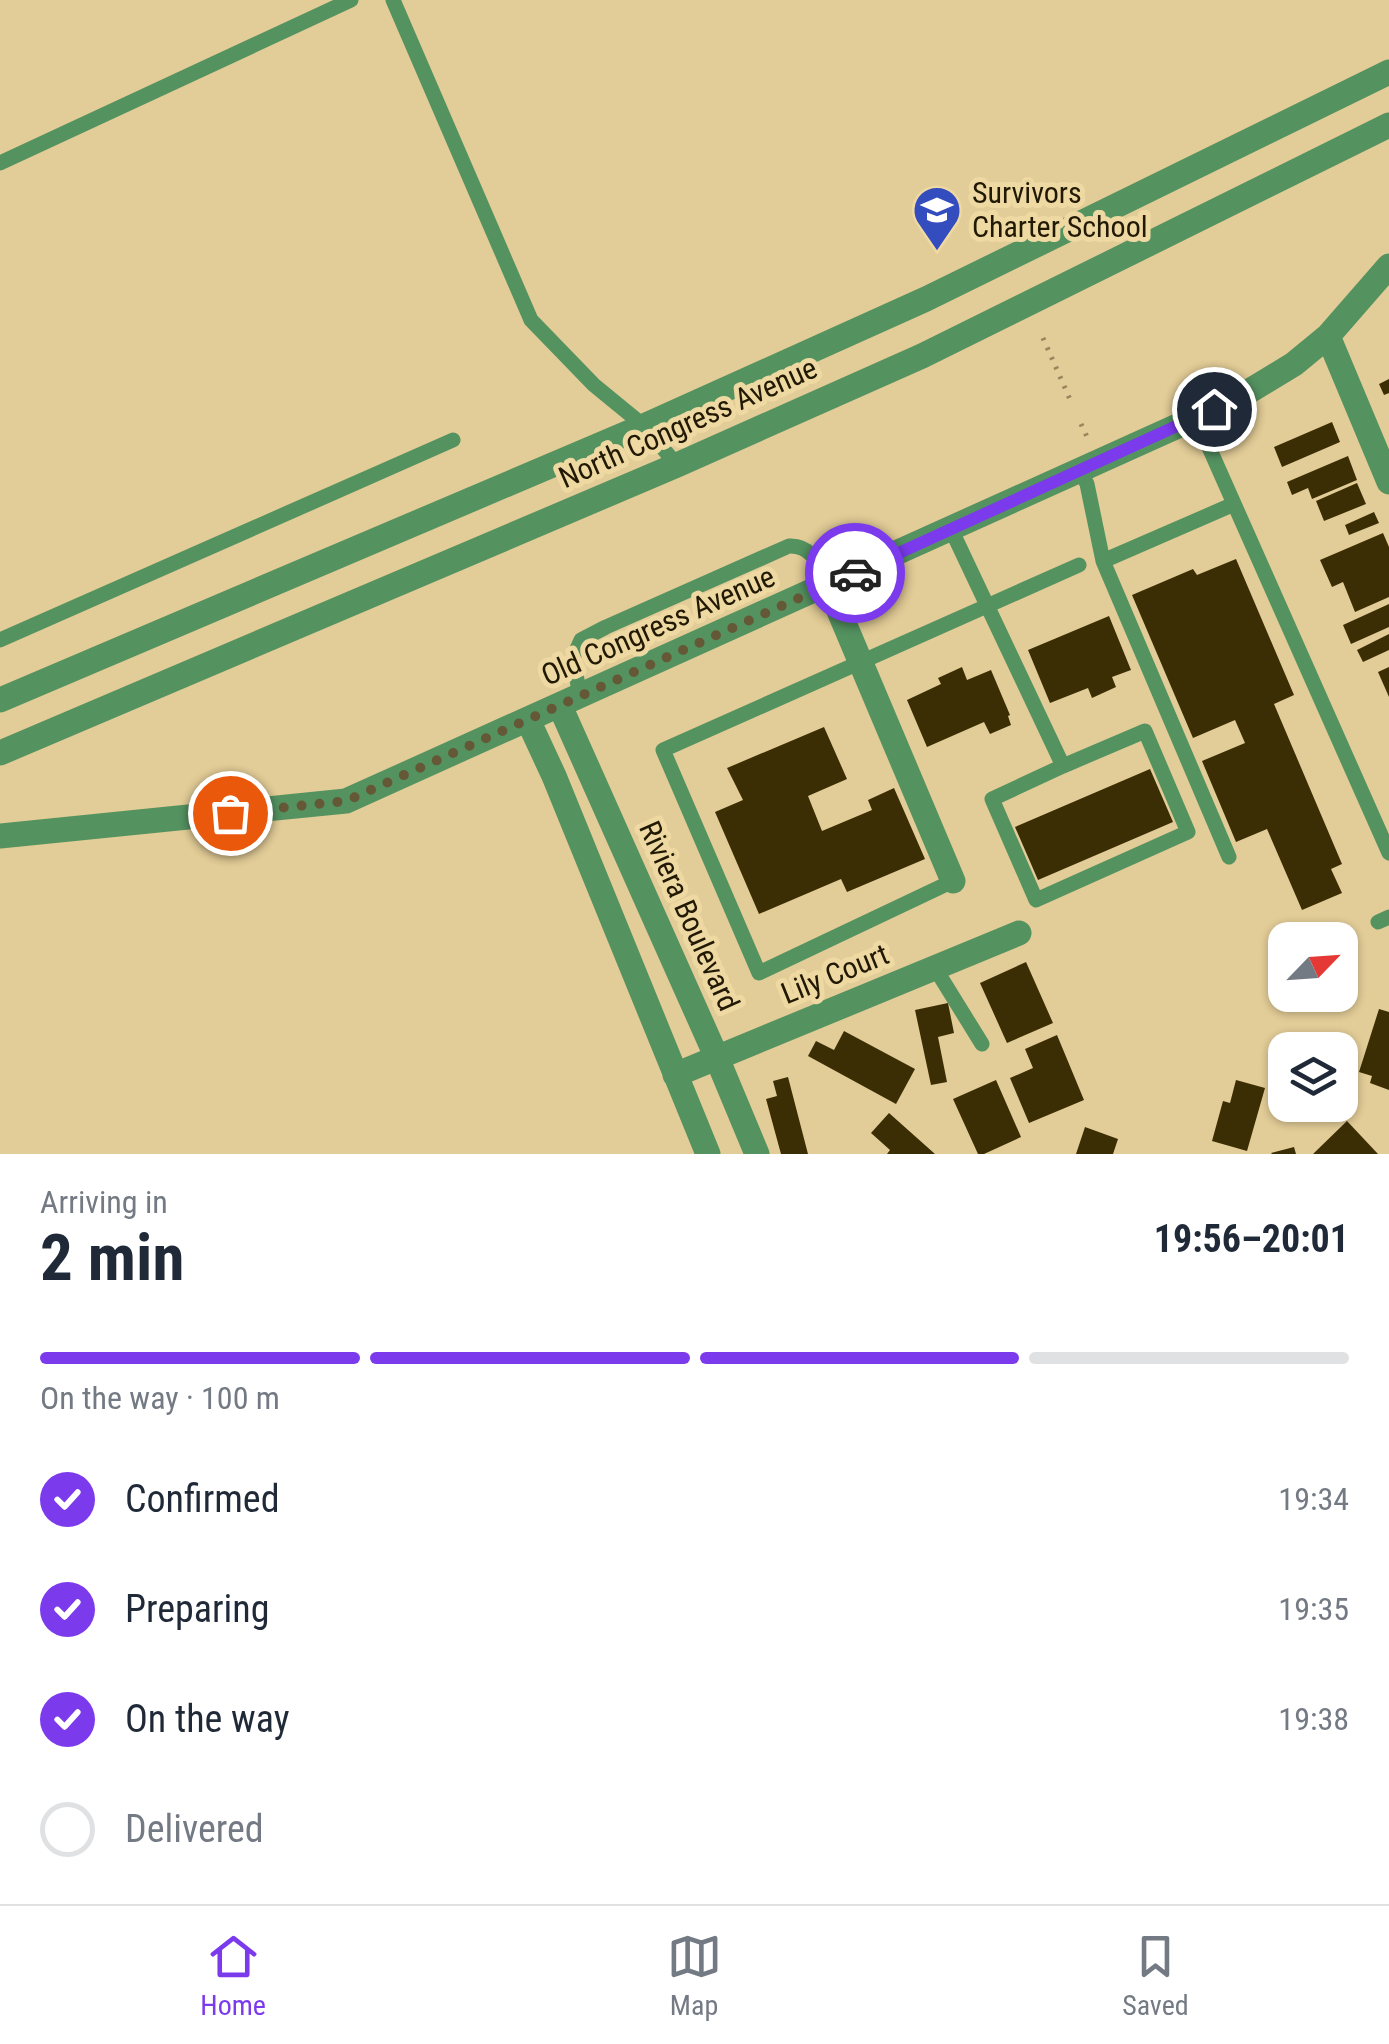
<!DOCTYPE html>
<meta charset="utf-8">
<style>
body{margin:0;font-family:"Roboto Condensed",sans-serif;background:#f6f6f7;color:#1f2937;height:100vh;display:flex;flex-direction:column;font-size:38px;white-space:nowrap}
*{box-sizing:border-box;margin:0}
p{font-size:32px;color:#747a83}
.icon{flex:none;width:55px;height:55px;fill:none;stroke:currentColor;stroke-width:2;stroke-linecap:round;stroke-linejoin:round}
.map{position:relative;height:1154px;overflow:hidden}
.panel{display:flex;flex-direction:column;background:#fff;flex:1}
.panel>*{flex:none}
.needle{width:65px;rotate:65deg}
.buttons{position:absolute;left:1268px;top:922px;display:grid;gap:20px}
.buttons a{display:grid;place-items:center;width:90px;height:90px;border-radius:20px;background:#fff;box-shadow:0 2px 8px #0004;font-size:50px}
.pin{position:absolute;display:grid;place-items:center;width:85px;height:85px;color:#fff;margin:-42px;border:5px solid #fff;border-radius:50%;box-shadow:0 2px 10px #0007}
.courier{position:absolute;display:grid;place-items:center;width:100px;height:100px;margin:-50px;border:8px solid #7c3aed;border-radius:50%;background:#fff;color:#222;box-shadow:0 2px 12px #0007}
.headline em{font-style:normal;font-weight:700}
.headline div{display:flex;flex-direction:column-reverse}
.headline{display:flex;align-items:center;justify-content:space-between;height:170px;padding:0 40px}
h1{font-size:65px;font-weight:700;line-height:75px}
.bar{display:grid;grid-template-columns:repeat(4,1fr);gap:15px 10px;align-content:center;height:120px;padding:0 40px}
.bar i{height:12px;border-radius:8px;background:#e0e1e3}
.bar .current{background:#7c3aed}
.bar p{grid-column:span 4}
ol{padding:0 40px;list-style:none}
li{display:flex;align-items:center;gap:30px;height:110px}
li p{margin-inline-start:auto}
li .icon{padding:10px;border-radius:50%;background:#7c3aed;color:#fff;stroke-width:4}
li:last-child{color:#747a83}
li i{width:55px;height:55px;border:5px solid #e0e1e3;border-radius:50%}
.tabs{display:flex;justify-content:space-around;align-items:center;height:140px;border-top:2px solid #e0e1e3;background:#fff;font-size:28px;color:#747a83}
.tabs a{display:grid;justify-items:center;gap:5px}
.tabs .current{color:#7c3aed}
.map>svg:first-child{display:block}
</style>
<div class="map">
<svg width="1389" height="1154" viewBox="0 0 1389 1154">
<rect width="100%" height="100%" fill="#e2cc97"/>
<path fill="#3c2e04" d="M1389,379V393L1384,395L1379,384Z
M1332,422L1340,442L1282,467L1274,447Z
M1348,456L1357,480L1312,499L1308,488L1292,495L1287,482Z
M1357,483L1366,504L1324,521L1316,501Z
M1374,512L1379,523L1349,535L1345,525Z
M1383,533L1389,547V597L1355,612L1343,582L1332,587L1320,560Z
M1236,559L1294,695L1274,704L1342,864L1331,869L1342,893L1302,910L1267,829L1236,842L1202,761L1245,743L1235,720L1193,738L1132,595L1193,569L1197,575Z
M1389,604V627L1351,644L1343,625Z
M1109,616L1131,670L1112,677L1116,687L1092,698L1088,688L1050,703L1028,650Z
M1389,634V650L1363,662L1357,650Z
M962,667L967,680L991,670L1010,715L1008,716L1011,725L990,734L984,722L927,747L907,700L941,684L938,678Z
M1389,667V697L1378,672Z
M824,727L847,779L808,796L822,831L872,810L868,800L894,788L925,859L847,892L841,879L759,914L715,812L743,800L727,768Z
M1150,769L1173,822L1038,880L1015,827Z
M1026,962L1053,1023L1007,1043L980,983Z
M948,1003L954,1033L938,1037L947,1082L931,1085L915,1010Z
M1379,1009L1389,1012V1090L1370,1083L1372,1076L1359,1072Z
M844,1031L915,1069L896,1104L808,1056L816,1041L834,1050Z
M1057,1035L1084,1100L1029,1123L1010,1078L1033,1068L1025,1049Z
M788,1077L808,1154H781L766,1099L777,1096L773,1081Z
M996,1080L1021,1137L984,1154H978L953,1099Z
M1236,1080L1265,1088L1247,1151L1212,1141L1223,1101L1230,1103Z
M1340,1082L1351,1090L1340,1104Z
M889,1113L935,1154H887L890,1150L871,1133Z
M1347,1121L1378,1154H1313Z
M1085,1127L1118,1139L1113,1154H1076Z
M1294,1147L1296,1154H1272L1271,1153Z"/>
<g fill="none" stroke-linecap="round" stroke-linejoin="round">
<path stroke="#98875e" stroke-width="5" stroke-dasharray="2.5 8" stroke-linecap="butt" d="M1043,338L1072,404
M1081,424L1088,439"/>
<path stroke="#549260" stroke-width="15" d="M393,0L531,320L594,385L644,426L677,465
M0,163L351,0
M1196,418L1389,853
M1080,470L1087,484L1103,561
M951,529L1063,766L1145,731L1188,832L1036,900L992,799L1063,766
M0,640L453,440
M580,696L573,658L581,640L606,627L789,546C813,545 819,566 828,585
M1229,857L1103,561L1234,504
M953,881L759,973L663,750L1079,565
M1378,922L1389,917
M935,968L982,1044"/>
<path stroke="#549260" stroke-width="25" d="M1328,336L1389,482
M828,585L953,881
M560,706L717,1058L757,1154
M528,720L554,776L708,1154
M0,836L346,801L1233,401L1294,364L1328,336L1389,266
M675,1075L1019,933"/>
<path stroke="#549260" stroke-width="25" d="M0,700L644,426L926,299L1389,72
M0,753L677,465L922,356L1389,125"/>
</g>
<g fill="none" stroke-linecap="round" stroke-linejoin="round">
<path stroke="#655837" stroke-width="10" stroke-dasharray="0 18" d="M230,813L346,801L855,573"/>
<path stroke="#7c3aed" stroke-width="12" d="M855,573L1214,409"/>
</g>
<defs>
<g id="school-pin" transform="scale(2.5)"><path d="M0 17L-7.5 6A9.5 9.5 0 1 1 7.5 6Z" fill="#344dbe" stroke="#efd9a3"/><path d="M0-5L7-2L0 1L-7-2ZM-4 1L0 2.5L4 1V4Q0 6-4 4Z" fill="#fff"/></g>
</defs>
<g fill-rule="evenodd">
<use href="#school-pin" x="937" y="210"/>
</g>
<g text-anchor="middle" stroke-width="10" stroke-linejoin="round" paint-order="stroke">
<g font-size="30" fill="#211904" stroke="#efd9a3" text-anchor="start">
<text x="972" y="203">Survivors<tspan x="972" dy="34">Charter School</tspan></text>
</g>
<g font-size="30" fill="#211904" stroke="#efd9a3">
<text transform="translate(688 423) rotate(-24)" y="10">North Congress Avenue</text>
<text transform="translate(658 626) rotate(-24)" y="10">Old Congress Avenue</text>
<text transform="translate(689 916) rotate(66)" y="10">Riviera Boulevard</text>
<text transform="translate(835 974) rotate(-22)" y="10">Lily Court</text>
</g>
</g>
</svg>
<div class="buttons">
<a><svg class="needle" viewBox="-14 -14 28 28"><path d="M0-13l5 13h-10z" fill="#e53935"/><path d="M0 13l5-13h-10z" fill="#747a83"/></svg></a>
<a><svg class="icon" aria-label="layers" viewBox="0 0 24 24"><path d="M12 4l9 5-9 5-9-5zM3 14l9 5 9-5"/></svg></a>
</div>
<div class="pin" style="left:230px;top:813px;background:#ea580c"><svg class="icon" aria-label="bag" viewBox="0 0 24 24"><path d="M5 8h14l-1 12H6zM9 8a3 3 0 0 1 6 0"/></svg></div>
<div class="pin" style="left:1214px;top:409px;background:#1f2937"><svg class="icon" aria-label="home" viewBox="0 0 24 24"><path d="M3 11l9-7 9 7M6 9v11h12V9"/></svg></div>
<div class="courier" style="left:855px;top:573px"><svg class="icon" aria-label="car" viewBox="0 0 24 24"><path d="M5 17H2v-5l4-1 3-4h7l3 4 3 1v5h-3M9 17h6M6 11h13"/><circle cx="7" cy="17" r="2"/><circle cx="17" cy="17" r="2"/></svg></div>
</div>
<section class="panel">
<div class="headline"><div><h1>2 min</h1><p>Arriving in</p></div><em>19:56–20:01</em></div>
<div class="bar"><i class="current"></i><i class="current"></i><i class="current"></i><i></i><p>On the way · 100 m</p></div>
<ol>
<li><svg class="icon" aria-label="check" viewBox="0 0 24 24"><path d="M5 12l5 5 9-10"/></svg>Confirmed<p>19:34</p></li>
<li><svg class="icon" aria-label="check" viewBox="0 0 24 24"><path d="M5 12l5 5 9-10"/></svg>Preparing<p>19:35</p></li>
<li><svg class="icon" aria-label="check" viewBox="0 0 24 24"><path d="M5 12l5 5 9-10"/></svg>On the way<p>19:38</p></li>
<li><i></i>Delivered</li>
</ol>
</section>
<nav class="tabs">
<a class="current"><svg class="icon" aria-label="home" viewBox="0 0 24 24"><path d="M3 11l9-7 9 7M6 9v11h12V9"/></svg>Home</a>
<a><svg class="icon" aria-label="map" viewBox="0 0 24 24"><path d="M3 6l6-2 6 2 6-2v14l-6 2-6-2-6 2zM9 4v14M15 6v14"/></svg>Map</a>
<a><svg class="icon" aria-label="saved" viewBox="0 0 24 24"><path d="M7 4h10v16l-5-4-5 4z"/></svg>Saved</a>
</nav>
